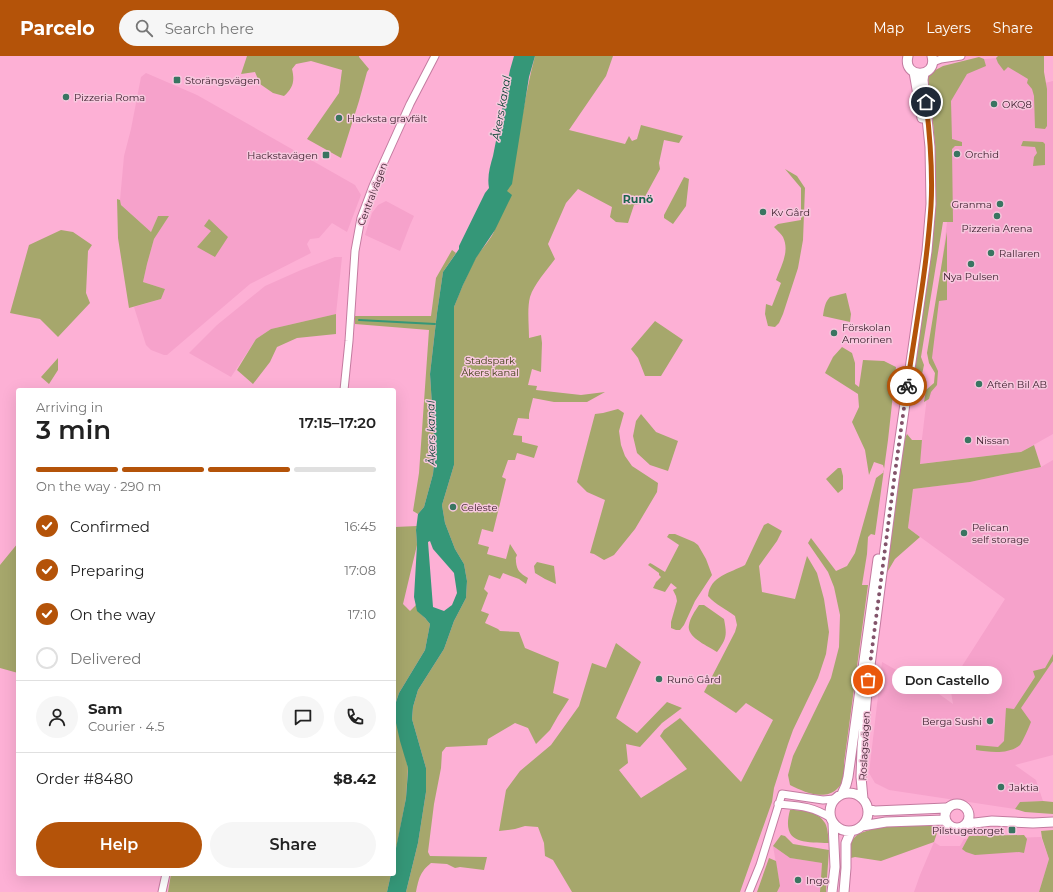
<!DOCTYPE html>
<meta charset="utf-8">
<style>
body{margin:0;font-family:Montserrat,sans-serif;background:#f6f6f6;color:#222;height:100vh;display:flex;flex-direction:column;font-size:15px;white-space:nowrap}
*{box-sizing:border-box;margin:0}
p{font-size:13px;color:#767676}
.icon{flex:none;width:22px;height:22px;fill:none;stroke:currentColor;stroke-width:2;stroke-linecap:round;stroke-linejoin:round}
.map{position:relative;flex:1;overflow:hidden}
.side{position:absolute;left:16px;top:332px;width:380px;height:488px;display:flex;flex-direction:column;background:#fff;border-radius:4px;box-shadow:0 4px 16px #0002}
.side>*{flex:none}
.pin{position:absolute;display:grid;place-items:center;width:34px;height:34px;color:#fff;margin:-17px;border:2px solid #fff;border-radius:50%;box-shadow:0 1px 4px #0007}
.courier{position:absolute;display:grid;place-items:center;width:40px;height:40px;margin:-20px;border:3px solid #b45309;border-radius:50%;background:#fff;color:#222;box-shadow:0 1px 5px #0007}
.bubble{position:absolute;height:28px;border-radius:14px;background:#fff;box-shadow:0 4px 16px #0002;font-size:13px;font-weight:600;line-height:28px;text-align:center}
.summary em{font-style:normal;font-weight:600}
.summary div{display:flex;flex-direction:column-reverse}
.summary{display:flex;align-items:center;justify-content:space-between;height:68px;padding:0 20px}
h1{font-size:26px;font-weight:600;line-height:30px}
.bar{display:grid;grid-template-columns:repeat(4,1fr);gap:6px 4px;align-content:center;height:48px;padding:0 20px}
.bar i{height:5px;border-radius:3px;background:#e0e0e0}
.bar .selected{background:#b45309}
.bar p{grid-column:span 4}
.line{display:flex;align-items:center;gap:10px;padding:0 20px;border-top:1px solid #e0e0e0}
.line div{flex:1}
.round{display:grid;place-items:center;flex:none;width:42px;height:42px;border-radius:21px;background:#f6f6f6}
ol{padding:0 20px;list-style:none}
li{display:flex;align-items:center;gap:12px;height:44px}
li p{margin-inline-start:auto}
li .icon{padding:4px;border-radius:50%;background:#b45309;color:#fff;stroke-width:4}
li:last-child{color:#767676}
li i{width:22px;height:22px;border:2px solid #e0e0e0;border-radius:50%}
.action{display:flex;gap:8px;margin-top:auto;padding:8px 20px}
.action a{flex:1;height:46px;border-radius:24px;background:#b45309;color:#fff;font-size:16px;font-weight:600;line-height:46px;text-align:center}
.action a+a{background:#f6f6f6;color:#222}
header{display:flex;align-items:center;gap:24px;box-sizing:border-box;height:56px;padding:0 20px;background:#b45309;color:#fff}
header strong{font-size:19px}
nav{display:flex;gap:22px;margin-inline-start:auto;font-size:14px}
.search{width:280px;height:36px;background:#f6f6f6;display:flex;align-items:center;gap:10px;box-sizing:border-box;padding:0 14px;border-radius:22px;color:#767676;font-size:15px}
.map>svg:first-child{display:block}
</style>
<header>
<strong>Parcelo</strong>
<div class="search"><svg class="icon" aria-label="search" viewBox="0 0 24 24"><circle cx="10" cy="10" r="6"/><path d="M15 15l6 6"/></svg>Search here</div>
<nav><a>Map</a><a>Layers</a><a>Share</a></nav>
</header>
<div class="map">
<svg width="1053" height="836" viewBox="0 0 1053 836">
<rect width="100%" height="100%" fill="#fdb0d5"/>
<path fill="#f6a2cb" d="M1008,1L1045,27L1053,25V378L1021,396L919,408L928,332L934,327L935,317L929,307L949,151V13L985,3Z
M146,17L197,39L355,129L361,139L347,176L332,167L319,182L310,183L307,188L311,197L250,228L167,299H164L151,294L146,289L134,251L161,243L165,233L143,226L147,208L154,183L169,160H158L151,176L121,149L120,144L124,100L131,73L141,21Z
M386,145L414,160L410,169L400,195L365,179L372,157L378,149Z
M335,201H342L336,258L271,273L256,283L231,321L189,297L217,269L265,230L301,214Z
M1053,404V699L1015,709L1036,724L1043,745L1020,746L1015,753L889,734L875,727L869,717L882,606L939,638L953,648L951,636L957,618L1005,543L908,472L913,433L970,426L1041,411Z
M1041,781L1049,803L1039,836H914L920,819L934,786L940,790H960L964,783Z
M773,790L790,802L822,807L820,836H777L780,830Z"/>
<path fill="#a6a76c" d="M247,0H359V1L369,13L367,16L359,45L341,102L307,83L339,37L342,14L311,5L296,8L292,13C295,25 293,32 284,40L273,37L260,28L255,16L241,18Z
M535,0H613L606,20L569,74L625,88L629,80L632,85L637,83L641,69L683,80L679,87L664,84L659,107L660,113L641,148L634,149L628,167L616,166L610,161L612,151L578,133L566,147L548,188L555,203C547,214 534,228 530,241C527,252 529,270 529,282L541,279L542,287L541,316L532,313L528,329L537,330L536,334L581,339L605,336L587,346H554L533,342L529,358V363L518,362L513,379L522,380V386L538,390L534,402L517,397L515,404H508L502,421L506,423L493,476L482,473L478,488L489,491L487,498L506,503L510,488L517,499C515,504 516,500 516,506C517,515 520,517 528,522L526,528L519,523L503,517L500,523L489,519L484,533L488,537L481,555L489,558L485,567L498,573L500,575L519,576L525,592L559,606L553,637L569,643L558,660L550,674L536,688L528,672L515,667L488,683L487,689L446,691L442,696L441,712L434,748L428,796L430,800L487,801L484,814L460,811L455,812L447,808L431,807C420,816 419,822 416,836H406L418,787L426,736V712L412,663L413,651L418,634L444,593L454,565L466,542L467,525L464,508L455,493L445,467L442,449L454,409V251C460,235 467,219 475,203C481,193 491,184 495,173C516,117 520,57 535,0Z
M998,0H1044V16L1047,33V70L1045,73L1035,72L1034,40L1032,33L1027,27L1028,23L1008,11L1004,15L998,7L996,2Z
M979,1L984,3L986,10L967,18L951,45L952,83L962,86V90H955L952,93L953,166H943L921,301L924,309L919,332L914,331L915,303L935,134V90L932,56L927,29L928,18L943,10Z
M1023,85L1043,86L1045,88V109L1033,110L1034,101L1037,97L1035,91L1021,90Z
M785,113L797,120L805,132L803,184L798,212L783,258L779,267L775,271L768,270L765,258L766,248L772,250L781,227L776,224C781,210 790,196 783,181C781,178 777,174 774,171L778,168L801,164V132Z
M684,121L689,123L686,150L673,168L664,162V159Z
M117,143L120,144L121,149L151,176L158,160H169L154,183L147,208L143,226L165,233L161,243L129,252L118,182Z
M209,163L228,181L215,201L197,191L211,175L204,170Z
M61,174L73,176L92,189L88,195L86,237L90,247L58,281L40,263L10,257L29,189Z
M947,176V244L939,245L932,302L938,315L937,329L931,336L929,343L924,346L926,334L934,327L935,317L929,307L927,297Z
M452,194L456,197L443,216L437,257L430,318L435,397L433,418L424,451L418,458L413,455L419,417L429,274L355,268V260H431L436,222Z
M846,237L851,258L850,266L823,260C824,253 825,246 830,241Z
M336,258V278L297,282L277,291L270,306L253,328L237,314L256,283L271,273Z
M655,265L683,284L661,320H645L638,302L631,293Z
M842,291L852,297L855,307V328L859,331L863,304L884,305L896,311L888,384L875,479L871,478L868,481L867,498L862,529H868L844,707C844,713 845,719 843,725C842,728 839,731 837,733C824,745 804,736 790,729L788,719L793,700L831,622L839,591L840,559L834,531L828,516L808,487L811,482L836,515L847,510L855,497L876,422L884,416V412L883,409L874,406L869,419L865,394L852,366L859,351L858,338L825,317L833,301Z
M58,302V314L49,328L41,321Z
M618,353L624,357L619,375L621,389L625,400L632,410L658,427L657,436L635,473L614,499L604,504L594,498L590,497L605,444L587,436L577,426L595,358L603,357Z
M641,358L656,376L678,385L668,415L650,409L637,397L633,380L636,365Z
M907,378L912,384H922L920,408L1021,396L1034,389L1041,411L970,426L913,433L908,472L920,481L895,503L885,520L902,389Z
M838,412H841L843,420V433L838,437L826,423Z
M768,467L782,475L777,485L759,510L762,536L795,543L807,500L817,517L824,543L829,576L826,598L818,622L793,674L788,688L774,732L772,746L740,836H572L553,804L545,800L544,787L538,771L525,770L515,773L499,775L506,734L520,715L551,689L579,650L592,607L606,612L616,587L641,606L616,662L637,677L667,646L682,652L662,667L640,691L626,688L628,707L619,714L641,742L687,713L660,680L664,674L680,662L741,726L773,664L746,647L736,657L704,636L735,576L737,569L735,560C726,553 716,549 708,540C710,520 730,517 745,509L761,475L764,469Z
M417,470L416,474L417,489L403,548L410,555L416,549C418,557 425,561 430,568L425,594L399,637L394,652V476L395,471Z
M669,478H675L694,486L698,489L706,503L712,519L695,545L684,569L680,574H676L671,572V566L677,545L676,540L673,534L677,532L671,527L665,536L653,532L656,526L661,521L659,519V517L648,509L650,507L652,508L665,516L679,489L667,481Z
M18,487V617L0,612V509Z
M537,506L554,510L556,528L545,523L535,517L534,510Z
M699,549H704L724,563C727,579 727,582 717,596C708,590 686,581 689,569C690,562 695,555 699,549Z
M1053,598V605L1021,652L1031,666C1029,671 1023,685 1020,689C1008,699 989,696 976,694V689L998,691L1004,685L1006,652L1014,653L1035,621L1033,615L1045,612Z
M394,653L408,712L406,742L394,804Z
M1043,745L1053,746V758L1025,756L1015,753L1020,746Z
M790,754C802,754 818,755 825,767C828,772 828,781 829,787C803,786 781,788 790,754Z
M920,768L933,770L938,774L934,786L881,805L855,801L851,802L850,786L858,778L875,772Z
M1053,774V836H1039L1049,803L1042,782L1041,775Z
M781,779L785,780L793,788L829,794L826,836H820L822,807L790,802L773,790Z
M1024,779L1027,783L1024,797L1019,796L975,799L966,796L962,793L969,780Z
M769,802L776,805L780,830L777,836H757Z
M171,818H391L387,836H168Z"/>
<path fill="#359778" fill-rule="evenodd" d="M514,0H535L529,21L512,128L507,135L512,139L495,174L476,202L463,229L454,251V409L442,449L445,467L455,493L464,508L467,525L466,542L454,565L444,593L418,634L413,651L412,663L426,712V736L418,787L406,836H387L391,818H394V802L406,742L408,715V712L400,685L394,658V652L399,637L425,594L430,568L425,562L417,555L414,541L417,489L416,474L418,458L424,451L433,418L435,397L430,318L437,257L443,216L459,193V190L485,137L489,132C487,121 490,110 493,100L510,14ZM430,485L433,493L454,517L457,537L452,549L444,555L433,551L428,486Z"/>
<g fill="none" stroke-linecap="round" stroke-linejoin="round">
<path stroke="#359778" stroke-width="2" d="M359,264L435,268"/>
<g stroke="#c47ba0" stroke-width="9">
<path id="minor" d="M933,6L941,3L961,0
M344,334L349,285L355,195L361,162L373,130L410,48L435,0
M778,748C800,750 812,750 831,762
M162,836L166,818
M749,836L760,809L782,738L823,744L834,743"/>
</g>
<g stroke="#c47ba0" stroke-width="11">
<path id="major" d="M908,0C902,23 938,23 932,0
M914,16L922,62
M830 756a19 19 0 1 1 38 0a19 19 0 1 1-38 0Z
M842,738L846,729L848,721L878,503
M863,743L861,721L862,692L868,625L894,424L927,195L931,148L930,91L923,24L924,17
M945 760a12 12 0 1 1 24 0a12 12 0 1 1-24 0Z
M868,753L875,755L946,752
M966,768L992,765L1033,767L1053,766
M862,770L886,766L945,764
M832,836L835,811L833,767
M844,836L846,812V787L851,775"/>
</g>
<use href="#minor" stroke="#fff" stroke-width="7"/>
<use href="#major" stroke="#fff" stroke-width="9"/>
</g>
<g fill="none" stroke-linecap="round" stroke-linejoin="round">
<path stroke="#82536a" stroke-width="4" stroke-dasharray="0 7.2" d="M868,624L894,424L907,330"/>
<path stroke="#b45309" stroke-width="5" d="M907,330C916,270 927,210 931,150C933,115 930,80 926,46"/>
</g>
<g fill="#397561" stroke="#f7c8de" stroke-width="1.5">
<rect x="173" y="20" width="8" height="8" rx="2"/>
<circle cx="66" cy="41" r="4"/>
<circle cx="994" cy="48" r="4"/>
<circle cx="339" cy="62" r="4"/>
<circle cx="957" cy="98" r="4"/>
<rect x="322" y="95" width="8" height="8" rx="2"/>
<circle cx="1000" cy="148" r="4"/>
<circle cx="763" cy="156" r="4"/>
<circle cx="997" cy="160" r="4"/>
<circle cx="991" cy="197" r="4"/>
<circle cx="971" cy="208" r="4"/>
<circle cx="834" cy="277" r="4"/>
<circle cx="979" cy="328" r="4"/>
<circle cx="968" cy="384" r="4"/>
<circle cx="453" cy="451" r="4"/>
<circle cx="964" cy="477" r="4"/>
<circle cx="659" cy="623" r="4"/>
<circle cx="990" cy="665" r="4"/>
<circle cx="1001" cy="731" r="4"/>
<rect x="1008" y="770" width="8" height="8" rx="2"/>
<circle cx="798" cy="824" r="4"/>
</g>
<g text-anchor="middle" stroke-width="3" stroke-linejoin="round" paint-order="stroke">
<g font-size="10" fill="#3f2130" stroke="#f7c8de" text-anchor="start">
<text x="185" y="28">Storängsvägen</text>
<text x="74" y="45">Pizzeria Roma</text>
<text x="1002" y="52">OKQ8</text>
<text x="347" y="66">Hacksta gravfält</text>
<text x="965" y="102">Orchid</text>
<text x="318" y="103" text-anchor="end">Hackstavägen</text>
<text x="992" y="152" text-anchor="end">Granma</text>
<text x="771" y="160">Kv Gård</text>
<text x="997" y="176" text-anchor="middle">Pizzeria Arena</text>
<text x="999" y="201">Rallaren</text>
<text x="971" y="224" text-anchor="middle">Nya Pulsen</text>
<text x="842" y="275">Förskolan<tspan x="842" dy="12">Amorinen</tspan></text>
<text x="987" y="332">Aftén Bil AB</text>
<text x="976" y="388">Nissan</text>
<text x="461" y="455">Celèste</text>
<text x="972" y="475">Pelican<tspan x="972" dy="12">self storage</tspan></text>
<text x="667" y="627">Runö Gård</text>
<text x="982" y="669" text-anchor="end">Berga Sushi</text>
<text x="1009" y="735">Jaktia</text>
<text x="1004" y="778" text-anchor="end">Pilstugetorget</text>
<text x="806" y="828">Ingo</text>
</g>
<g font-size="10" fill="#3f2130" stroke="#f7c8de">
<text transform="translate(372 138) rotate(-69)" y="4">Centralvägen</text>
<text transform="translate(864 690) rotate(-87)" y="4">Roslagsvägen</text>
</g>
<g font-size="10" fill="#3e3e11" stroke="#f7c8de">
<text x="490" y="308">Stadspark<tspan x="490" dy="12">Åkers kanal</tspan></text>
</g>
<g font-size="11" font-style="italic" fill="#043f2f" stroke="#f7c8de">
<text transform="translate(501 52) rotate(-80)" y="4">Åkers kanal</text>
<text transform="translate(431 377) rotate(-91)" y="4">Åkers kanal</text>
</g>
<g font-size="11" font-weight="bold" fill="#1b644e" stroke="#f7c8de">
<text x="638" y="147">Runö</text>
</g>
</g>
</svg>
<div class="pin" style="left:868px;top:624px;background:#ea580c"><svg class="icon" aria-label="bag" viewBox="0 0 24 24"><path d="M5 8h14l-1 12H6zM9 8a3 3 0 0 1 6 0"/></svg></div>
<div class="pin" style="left:926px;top:46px;background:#1f2937"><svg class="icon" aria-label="home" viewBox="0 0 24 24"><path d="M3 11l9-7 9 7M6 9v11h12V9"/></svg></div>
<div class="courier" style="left:907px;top:330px"><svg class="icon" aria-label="bike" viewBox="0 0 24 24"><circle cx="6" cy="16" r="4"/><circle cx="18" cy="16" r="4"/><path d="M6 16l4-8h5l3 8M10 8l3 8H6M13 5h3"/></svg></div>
<div class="bubble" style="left:892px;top:610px;width:110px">Don Castello</div>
<section class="side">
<div class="summary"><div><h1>3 min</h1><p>Arriving in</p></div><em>17:15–17:20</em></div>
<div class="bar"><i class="selected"></i><i class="selected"></i><i class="selected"></i><i></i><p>On the way · 290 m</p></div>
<ol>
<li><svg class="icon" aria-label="check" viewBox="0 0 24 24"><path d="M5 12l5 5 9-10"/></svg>Confirmed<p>16:45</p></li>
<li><svg class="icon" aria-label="check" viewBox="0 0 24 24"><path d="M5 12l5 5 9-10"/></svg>Preparing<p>17:08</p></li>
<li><svg class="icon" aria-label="check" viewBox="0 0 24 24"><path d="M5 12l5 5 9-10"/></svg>On the way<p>17:10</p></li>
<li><i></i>Delivered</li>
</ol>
<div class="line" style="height:72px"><a class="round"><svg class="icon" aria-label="person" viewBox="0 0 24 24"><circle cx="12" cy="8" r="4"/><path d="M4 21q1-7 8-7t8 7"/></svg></a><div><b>Sam</b><p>Courier · 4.5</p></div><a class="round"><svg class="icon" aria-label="chat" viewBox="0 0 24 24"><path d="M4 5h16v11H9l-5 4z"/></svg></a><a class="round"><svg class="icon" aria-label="phone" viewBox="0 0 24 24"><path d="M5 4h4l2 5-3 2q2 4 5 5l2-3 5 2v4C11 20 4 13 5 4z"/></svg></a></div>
<div class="line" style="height:52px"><div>Order #8480</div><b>$8.42</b></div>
<div class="action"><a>Help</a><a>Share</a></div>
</section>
</div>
